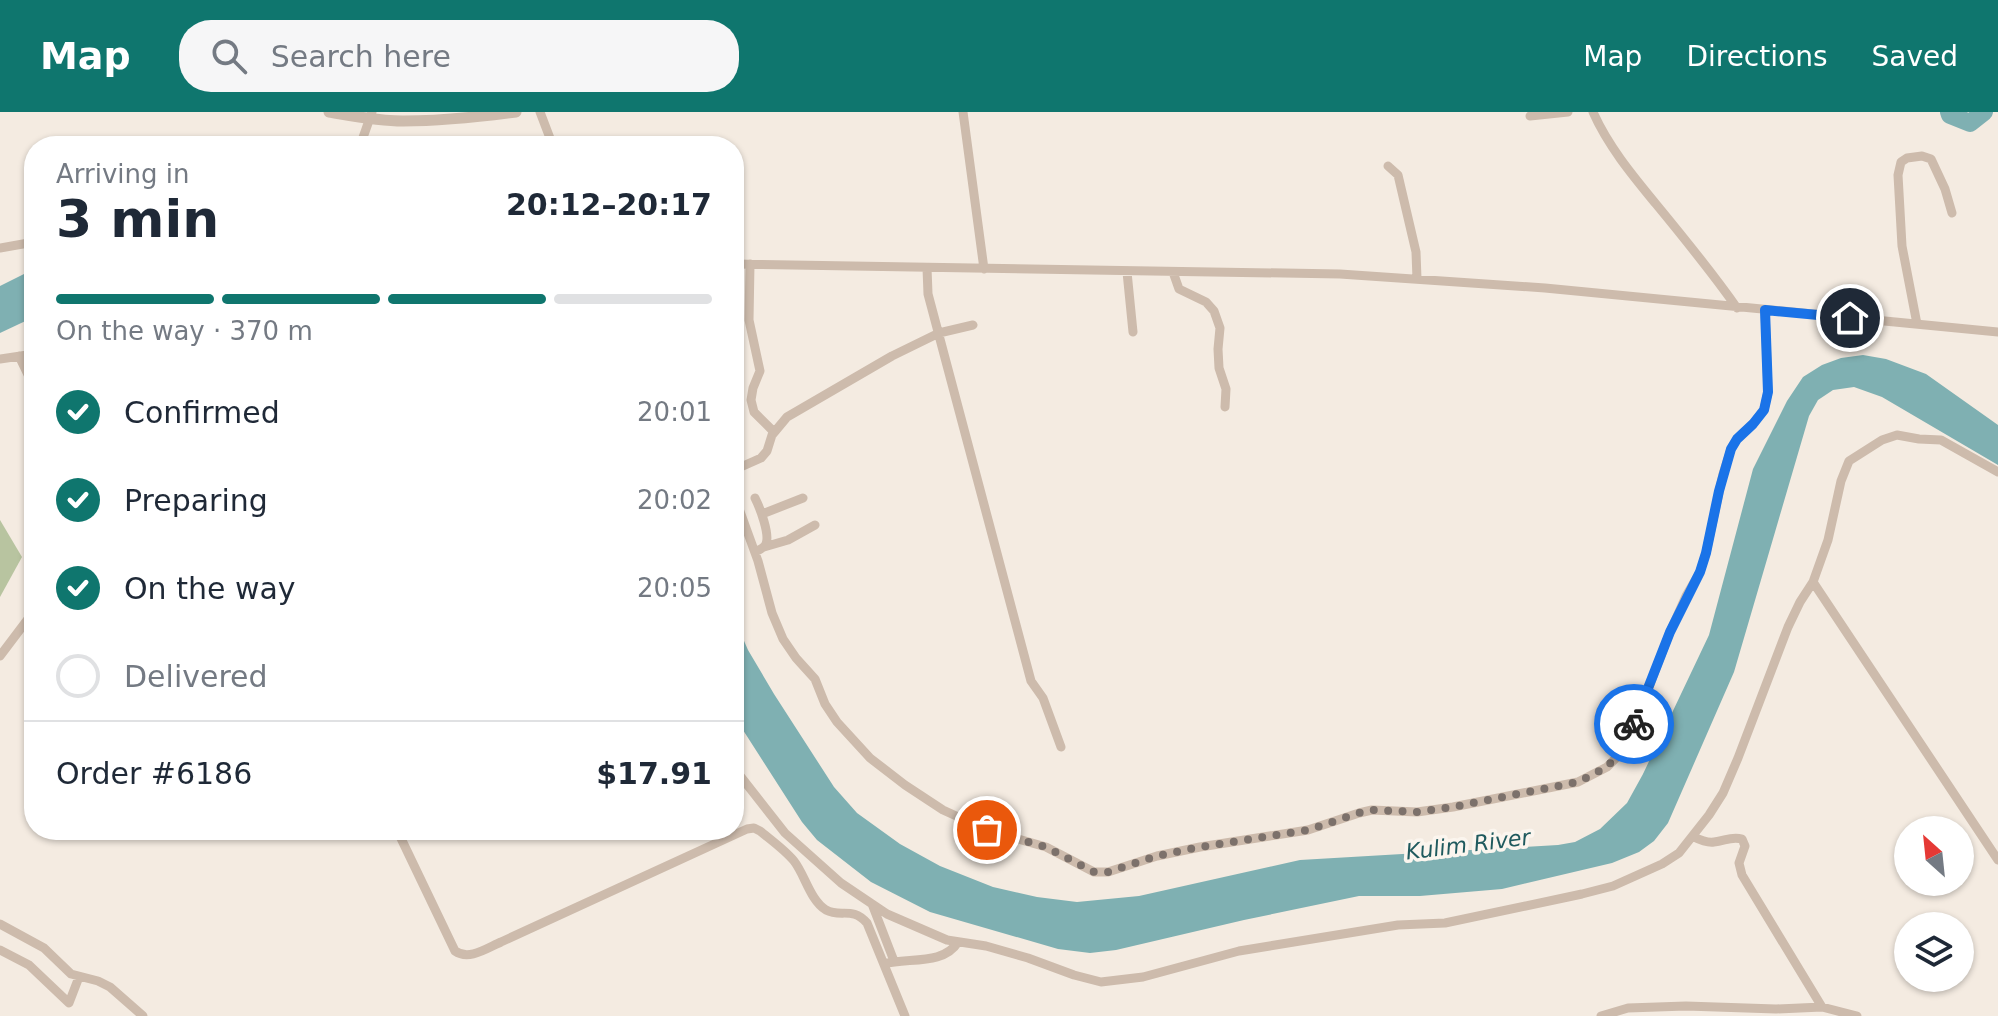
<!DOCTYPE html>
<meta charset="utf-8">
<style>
body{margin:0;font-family:"DejaVu Sans",sans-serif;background:#f6f6f7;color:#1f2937;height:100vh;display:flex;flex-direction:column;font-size:30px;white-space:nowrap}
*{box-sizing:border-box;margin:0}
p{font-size:26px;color:#747a83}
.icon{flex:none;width:44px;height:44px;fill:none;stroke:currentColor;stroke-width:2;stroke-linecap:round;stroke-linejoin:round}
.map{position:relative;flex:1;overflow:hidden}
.details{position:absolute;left:24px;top:24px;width:720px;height:704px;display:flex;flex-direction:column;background:#fff;border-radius:32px;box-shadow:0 2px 6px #0004}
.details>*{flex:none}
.needle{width:52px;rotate:333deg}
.buttons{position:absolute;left:1894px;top:704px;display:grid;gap:16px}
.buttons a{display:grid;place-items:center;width:80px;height:80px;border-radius:50%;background:#fff;box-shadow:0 2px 6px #0004;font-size:40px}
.pin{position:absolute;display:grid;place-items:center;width:68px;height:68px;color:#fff;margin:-34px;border:4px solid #fff;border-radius:50%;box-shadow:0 2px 8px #0007}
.courier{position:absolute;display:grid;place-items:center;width:80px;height:80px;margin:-40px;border:6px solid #1a73e8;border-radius:50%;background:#fff;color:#222;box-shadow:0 2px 10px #0007}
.overview em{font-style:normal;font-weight:700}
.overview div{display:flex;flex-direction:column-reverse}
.overview{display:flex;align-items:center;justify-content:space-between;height:136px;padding:0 32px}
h1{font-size:52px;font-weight:700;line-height:60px}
.bar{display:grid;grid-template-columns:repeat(4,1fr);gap:12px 8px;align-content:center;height:96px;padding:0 32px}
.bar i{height:10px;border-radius:6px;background:#e0e1e3}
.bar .active{background:#0f766e}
.bar p{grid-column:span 4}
.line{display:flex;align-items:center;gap:20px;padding:0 32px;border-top:2px solid #e0e1e3}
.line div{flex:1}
ol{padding:0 32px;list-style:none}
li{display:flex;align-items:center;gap:24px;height:88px}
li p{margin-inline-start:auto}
li .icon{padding:8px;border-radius:50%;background:#0f766e;color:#fff;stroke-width:4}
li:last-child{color:#747a83}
li i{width:44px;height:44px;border:4px solid #e0e1e3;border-radius:50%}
header{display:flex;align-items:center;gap:48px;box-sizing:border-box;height:112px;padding:0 40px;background:#0f766e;color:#fff}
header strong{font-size:38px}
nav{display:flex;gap:44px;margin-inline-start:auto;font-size:28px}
.search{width:560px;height:72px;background:#f6f6f7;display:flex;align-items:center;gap:20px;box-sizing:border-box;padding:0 28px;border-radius:32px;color:#747a83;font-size:30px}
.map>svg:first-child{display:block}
</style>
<header>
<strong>Map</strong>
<div class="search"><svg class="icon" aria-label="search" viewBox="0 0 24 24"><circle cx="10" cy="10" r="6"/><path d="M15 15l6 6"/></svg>Search here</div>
<nav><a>Map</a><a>Directions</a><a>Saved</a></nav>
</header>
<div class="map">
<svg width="1998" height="904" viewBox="0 0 1998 904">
<rect width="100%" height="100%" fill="#f4ebe1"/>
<path fill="#b8c4a0" d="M0,408L22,445L0,485Z"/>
<path fill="#7fb0b2" d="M34,157V205L0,221V174Z
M1863,243L1886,247L1926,262L1998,313V353L1882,285L1854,275L1833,278L1818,288L1809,304L1734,560L1668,711L1654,729L1639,740L1612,751L1502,777L1420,784H1359L1244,808L1116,838L1090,841L1058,837L930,800L871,770L817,728L802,710L734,604V506L748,538L774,582L834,675L857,701L900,732L940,754L993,775L1037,785L1077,790L1139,784L1300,748L1558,733L1575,730L1600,717L1627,691L1643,662L1709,523L1753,357L1787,289L1803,265L1822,253L1841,246Z"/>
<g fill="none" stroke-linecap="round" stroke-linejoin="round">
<path stroke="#7fb0b2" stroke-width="18" d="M1949,0L1950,3L1970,11L1984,0"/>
<path stroke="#cdbbac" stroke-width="9" d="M540,0L553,34
M963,0L984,157
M1593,0C1608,34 1633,64 1656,92C1684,126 1712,160 1737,196
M1530,4L1568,0
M360,34L372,0
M1388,54L1398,63L1416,140L1417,167
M0,136L34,130
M734,152L1340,162L1545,176L1998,220
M750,152L749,208L760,259L753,276L751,288L754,300L774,320
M927,156L928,182L1031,569L1043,586L1061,635
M1127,160L1133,220
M1173,160L1179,177L1206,190L1214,199L1220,216L1218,237L1219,256L1226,277L1225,295
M1917,212L1902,134L1898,63L1901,50L1907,46L1922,44L1931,47L1945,77L1952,101
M19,244L34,275
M0,247L34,242
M734,358L761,346L767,339L772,323L787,305L892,244L939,221L973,213
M734,383L758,449L772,501L783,527L796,546L815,567L825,592L837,610L870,646L905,673L943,698L987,718L1046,735L1094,760H1108L1157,744L1200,735L1308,718L1359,701L1372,698L1417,700L1453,695L1578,670L1607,655L1618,644L1628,630L1670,520L1686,484L1700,460L1706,441L1723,362L1731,337L1737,327L1753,312L1764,298L1768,280L1765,198
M755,386C760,396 770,422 766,432C764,436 759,438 755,440
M762,402L803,386
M764,435L788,428L815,413
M1813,470L1998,748
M0,544L34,499
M734,656L785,721L841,771L887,802L947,828L986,834L1028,846L1074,863L1101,870L1143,865L1239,839L1398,813L1445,811L1582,782L1613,774L1662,752L1679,741L1709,703L1723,681L1738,646L1788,515L1800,490L1813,470L1828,428L1841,369L1849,349L1882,328L1897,323L1919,327L1941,328L1998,360
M397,718L455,839C469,849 487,836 501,830L747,717L754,716L760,719C771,728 785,738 794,749C805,763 810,788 826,798C841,806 852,794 867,811L905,904
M1694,725C1700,728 1707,731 1714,730C1725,729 1731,724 1742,727L1745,734L1739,751L1742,763L1822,895
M872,792L894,849
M0,812L44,836L71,862L98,869L110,875L143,904
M0,838L29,853L69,891L79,865
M884,852C907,845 943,854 958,830
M1601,904L1628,896L1686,894L1776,897L1822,895L1857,904"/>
<path stroke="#cdbbac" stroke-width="11" d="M329,0C353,4 378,9 403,9C441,9 479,5 516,0"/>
</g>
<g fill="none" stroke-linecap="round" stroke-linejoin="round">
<path stroke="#7c716b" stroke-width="8" stroke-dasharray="0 14.4" d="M987,718L1046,735L1094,760H1108L1157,744L1200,735L1308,718L1359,701L1372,698L1417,700L1453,695L1578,670L1607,655L1628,630L1634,612"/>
<path stroke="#1a73e8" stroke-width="10" d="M1634,612L1670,520L1700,460L1706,441L1719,379L1731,337L1737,327L1753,312L1764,298L1768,280L1765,198L1850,206"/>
</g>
<g text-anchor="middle" stroke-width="7" stroke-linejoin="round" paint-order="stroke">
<g font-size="22" font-style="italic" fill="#1f5a5e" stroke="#fbf5ee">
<text transform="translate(1468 732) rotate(-7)" y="8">Kulim River</text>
</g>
</g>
</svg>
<div class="buttons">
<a><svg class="needle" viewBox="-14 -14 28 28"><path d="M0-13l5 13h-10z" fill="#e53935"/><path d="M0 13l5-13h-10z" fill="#747a83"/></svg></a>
<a><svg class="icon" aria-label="layers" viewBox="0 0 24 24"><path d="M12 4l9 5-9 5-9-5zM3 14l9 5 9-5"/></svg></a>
</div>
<div class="pin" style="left:987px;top:718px;background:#ea580c"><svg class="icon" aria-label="bag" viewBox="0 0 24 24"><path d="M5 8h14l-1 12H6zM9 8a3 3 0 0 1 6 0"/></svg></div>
<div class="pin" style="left:1850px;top:206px;background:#1f2937"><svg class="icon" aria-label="home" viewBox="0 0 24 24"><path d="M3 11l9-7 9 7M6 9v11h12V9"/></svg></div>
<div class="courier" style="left:1634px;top:612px"><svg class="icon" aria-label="bike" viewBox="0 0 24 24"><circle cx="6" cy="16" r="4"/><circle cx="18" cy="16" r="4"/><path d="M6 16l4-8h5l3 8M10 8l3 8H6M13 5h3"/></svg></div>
<section class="details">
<div class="overview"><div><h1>3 min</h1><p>Arriving in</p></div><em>20:12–20:17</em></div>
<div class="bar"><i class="active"></i><i class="active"></i><i class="active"></i><i></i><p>On the way · 370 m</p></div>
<ol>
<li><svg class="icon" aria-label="check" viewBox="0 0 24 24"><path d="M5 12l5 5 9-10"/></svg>Confirmed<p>20:01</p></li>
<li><svg class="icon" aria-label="check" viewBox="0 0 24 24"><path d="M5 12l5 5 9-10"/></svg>Preparing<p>20:02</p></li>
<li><svg class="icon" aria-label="check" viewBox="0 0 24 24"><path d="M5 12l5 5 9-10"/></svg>On the way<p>20:05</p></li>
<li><i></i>Delivered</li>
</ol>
<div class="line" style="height:104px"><div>Order #6186</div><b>$17.91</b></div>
</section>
</div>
